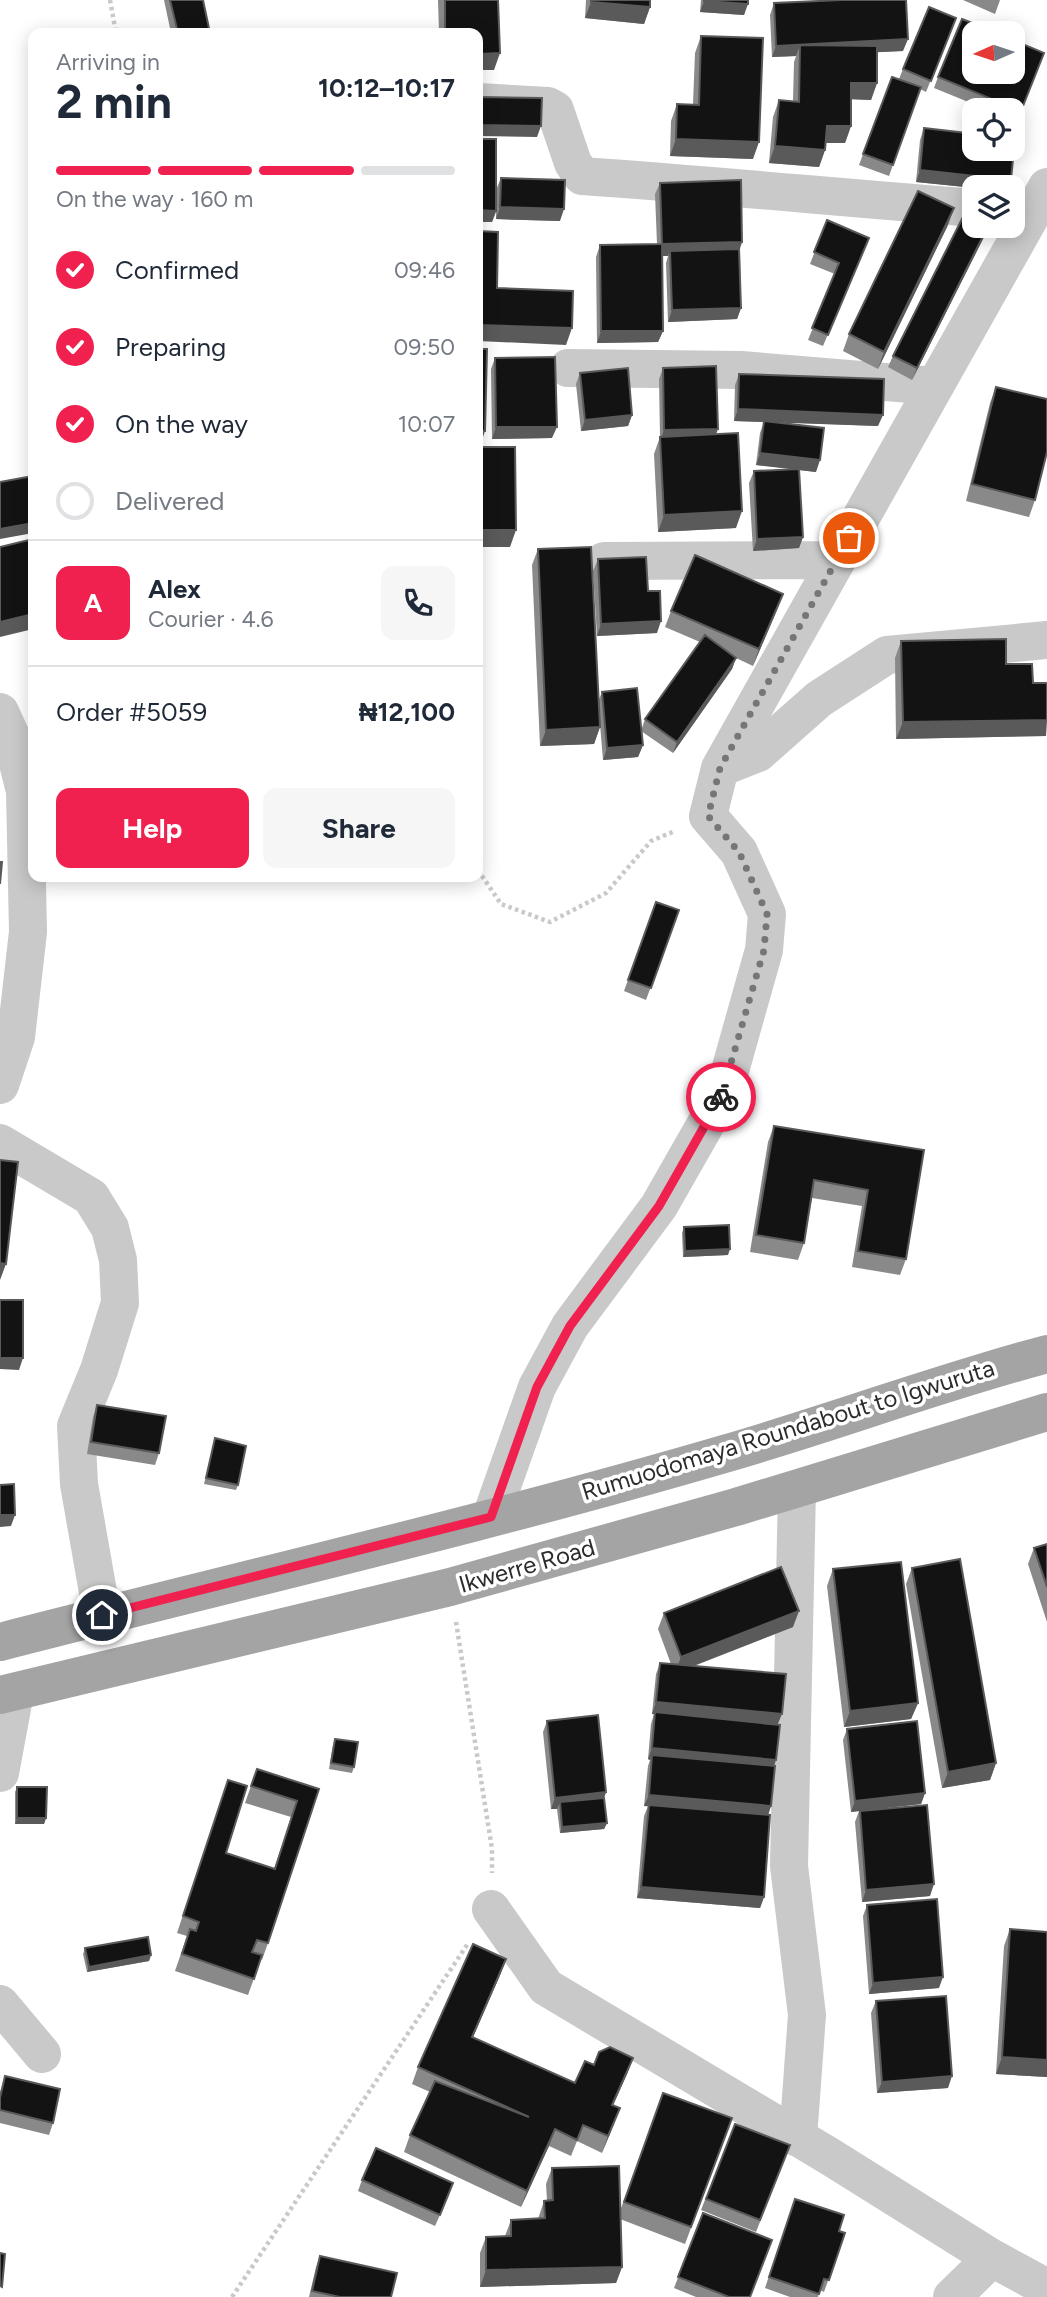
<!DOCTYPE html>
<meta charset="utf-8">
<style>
body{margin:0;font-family:Figtree,sans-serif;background:#f6f6f7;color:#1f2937;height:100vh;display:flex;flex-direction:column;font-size:26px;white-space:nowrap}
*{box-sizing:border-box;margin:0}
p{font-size:23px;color:#747a83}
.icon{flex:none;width:38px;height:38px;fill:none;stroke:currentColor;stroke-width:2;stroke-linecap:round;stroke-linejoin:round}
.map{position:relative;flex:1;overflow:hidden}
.side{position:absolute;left:28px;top:28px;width:455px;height:854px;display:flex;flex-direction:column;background:#fff;border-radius:14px;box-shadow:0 4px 18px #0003}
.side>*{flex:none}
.needle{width:46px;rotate:267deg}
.tools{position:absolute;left:962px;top:21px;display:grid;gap:14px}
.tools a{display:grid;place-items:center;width:63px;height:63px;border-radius:14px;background:#fff;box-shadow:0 4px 18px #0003;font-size:35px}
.pin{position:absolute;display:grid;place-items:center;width:60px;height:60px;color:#fff;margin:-30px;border:4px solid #fff;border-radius:50%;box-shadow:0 2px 7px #0007}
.courier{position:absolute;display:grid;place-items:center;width:70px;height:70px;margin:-35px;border:5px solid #f0214f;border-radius:50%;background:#fff;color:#222;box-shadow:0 2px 9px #0007}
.summary em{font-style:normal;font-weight:700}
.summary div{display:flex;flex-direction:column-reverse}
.summary{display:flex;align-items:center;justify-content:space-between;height:119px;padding:0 28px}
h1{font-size:46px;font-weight:700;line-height:52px}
.bar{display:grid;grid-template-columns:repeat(4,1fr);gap:10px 7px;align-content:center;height:84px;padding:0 28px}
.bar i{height:9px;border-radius:5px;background:#e0e1e3}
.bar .active{background:#f0214f}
.bar p{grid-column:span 4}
.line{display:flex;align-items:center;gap:18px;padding:0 28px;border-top:2px solid #e0e1e3}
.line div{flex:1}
.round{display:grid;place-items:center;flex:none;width:74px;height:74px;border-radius:14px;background:#f6f6f7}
ol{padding:0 28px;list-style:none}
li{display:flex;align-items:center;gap:21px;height:77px}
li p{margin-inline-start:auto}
li .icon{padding:7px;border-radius:50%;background:#f0214f;color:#fff;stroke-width:4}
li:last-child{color:#747a83}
li i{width:38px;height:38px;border:4px solid #e0e1e3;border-radius:50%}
.cta{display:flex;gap:14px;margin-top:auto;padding:14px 28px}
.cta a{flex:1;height:80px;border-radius:14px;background:#f0214f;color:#fff;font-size:28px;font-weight:700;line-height:80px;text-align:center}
.cta a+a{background:#f6f6f7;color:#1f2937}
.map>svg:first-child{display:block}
</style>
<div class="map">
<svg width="1047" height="2297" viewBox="0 0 1047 2297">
<rect width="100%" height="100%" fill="#fff"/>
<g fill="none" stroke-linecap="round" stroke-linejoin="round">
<path stroke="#c9c9c9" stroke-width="4.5" stroke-dasharray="3.5 3.5" stroke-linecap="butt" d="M110,0L116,33
M478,870L501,904L550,922L606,893L651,841L675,831
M456,1622L492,1849V1873
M232,2297L469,1942"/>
<path stroke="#c9c9c9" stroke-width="38" d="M478,102L548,106L555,110L573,163L582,176C713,185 844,198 975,208
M568,368L741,370L934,386
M604,561L836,560
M0,712L11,736L25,791L28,932L16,1037L0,1085
M720,768L758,753L819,699L887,655L1047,640
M0,1143L91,1197L110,1228L118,1260L120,1303L99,1370L76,1426L79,1484L102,1615
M797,1489L789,1866L807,2015L798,2138
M491,1517L537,1387L570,1326L659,1206L724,1092L764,950L767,914L739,852L708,816L720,768L1047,187
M0,1773L15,1692
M491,1909L546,1987L829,2156L992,2258L1047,2288
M0,2004L42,2054
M952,2297L992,2258"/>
<path stroke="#a4a4a4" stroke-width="38" d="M0,1642C241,1580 485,1524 724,1454C832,1423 938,1383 1047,1354
M0,1695L450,1587L736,1507L1047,1412"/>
</g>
<path fill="#898989" d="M164,0H203L210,33H171Z
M438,0H498L494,70L478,33H439Z
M586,0H650V7L644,24L585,18Z
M701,0H748L744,15L700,12Z
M963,0H1000L995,14Z
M774,3L903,51L877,52V83L871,100L851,99V126L845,143H826L825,150L819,167L769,163L773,117L779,100L793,101L794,62L796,56L772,57L770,15Z
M956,18L926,92L920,89L889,176L859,165L892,77L899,79L903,69Z
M701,36L753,159L670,156L671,121L677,104H693L695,53Z
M1044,53L1016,122L1013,121V110H988L934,88L938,77Z
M924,128L975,187V188L916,182L920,140Z
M501,178L560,221L496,219V212L492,222L496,190Z
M660,183L742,242L740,249L741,308L737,319L668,322L666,263L668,256H662L663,331L658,342L597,343L596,257L600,245L657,244L655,194Z
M827,220L869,238L823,346L808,340L835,274L810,264Z
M948,225L878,369L843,351L849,334Z
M989,226L985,235L912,380L888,367L893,356Z
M495,358L552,438L492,439L491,369Z
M663,368L716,434L736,528L658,532L654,454L660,437L659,379Z
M580,373L632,415L628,426L581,431L576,384Z
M739,374L878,426L775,422L816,472L799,470L803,537L799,548L753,551L749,483L754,471L795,469L756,465L760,433L764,422L734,421L735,385Z
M996,387L1035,500L1029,517L966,501L990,403Z
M538,549L598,702L602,692L643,745L638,757L603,760L599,712L600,727L594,744L540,746L532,565Z
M598,559L648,591L657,633L597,636L593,571Z
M783,594L753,666L736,658L732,669L673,753L641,731L645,719L700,642L665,627L671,611Z
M901,641L1006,664L1033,683H1047L1046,736L896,739L895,658Z
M656,902L679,910L646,1000L624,991Z
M774,1126L924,1150L906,1259L900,1275L852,1267L862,1206L812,1198L804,1243L798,1260L750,1252L768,1142Z
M684,1227L728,1255L683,1257L682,1233Z
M97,1405L159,1453L155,1465L87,1454L93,1417Z
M215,1438L238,1485L236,1490L204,1484Z
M1047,1544V1622L1028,1564L1034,1548Z
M912,1568L996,1763L990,1780L942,1788L906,1584Z
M833,1569L918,1703L911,1719L844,1727L827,1586Z
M664,1613L793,1627L694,1666L778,1725L771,1806L768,1815L764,1897L760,1908L637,1898L644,1816L648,1806H644L648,1766L650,1760L648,1759L651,1724L654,1714H652L656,1674L660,1663L671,1664L658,1629Z
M547,1721L606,1792L604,1798L607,1823L604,1829L560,1833L557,1809H551L543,1732Z
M847,1729L925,1793L921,1804L884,1808L930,1896L862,1902L855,1822L859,1811L851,1812L843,1740Z
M335,1739L354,1767L352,1773L329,1769L333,1745Z
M257,1769L319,1789L268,1943L262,1960L261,1959L248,1995L175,1971L187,1936L177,1933L228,1780L226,1853L274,1869L291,1817L245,1803Z
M17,1787L46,1818L44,1824H15V1792Z
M867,1905L939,1988L869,1994L863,1916Z
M1010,1929L1047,2077L996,2074L1004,1946Z
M85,1948L151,1955L149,1961L87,1972L83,1954Z
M506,1959L500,1975L473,2037L575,2083L594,2065L633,2058L627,2074L613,2105L614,2124L602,2153L577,2141L571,2156L549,2146L521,2207L404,2152L410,2135L430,2092L412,2084L418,2067Z
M876,2001L948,2088L877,2093L871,2013Z
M5,2076L53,2123L49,2135L0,2123V2092Z
M663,2093L732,2118L685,2244L620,2219L622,2267L616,2283L480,2287V2253L486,2237L505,2236L511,2220L538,2219L544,2201L547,2200L546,2184L552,2168L620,2211Z
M735,2124L790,2145L756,2232L701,2210Z
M362,2180L449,2195L435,2226L358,2191Z
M795,2199L839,2231L845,2233L824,2292L820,2290L818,2297H790L765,2288Z
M703,2213L750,2297H696L674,2288Z
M320,2256L391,2297H309L316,2267Z"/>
<path fill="#5a5a5a" d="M704,1L748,4L744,15L700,12Z
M591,2L650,7L644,24L585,18Z
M908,39L903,51L799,56L800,45L796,56L772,57L776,46Z
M500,53L494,70H478V54Z
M851,83H877L871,100L845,99Z
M478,125L541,126L537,137L478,136Z
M827,126H851L845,143H821Z
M676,139L759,142L753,159L670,156Z
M775,146L825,150L819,167L769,163Z
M920,170L1011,180L1008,187L975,188L916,182Z
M500,207L564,209L560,221L496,219Z
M954,208L948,225L878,369L884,352Z
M478,210L496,211L492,222H478Z
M989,226L985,235L912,380L917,368Z
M742,242L738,253L670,251L668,256H658L662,244Z
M741,308L737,319L668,322L672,310Z
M478,325L572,328L566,345L478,341Z
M601,331H663L658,342L597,343Z
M738,409L883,415L878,426L734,421Z
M632,415L628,426L581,431L585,420Z
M496,427H557L552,438L492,439Z
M718,429L714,440L660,441L664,430Z
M478,431H485L481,443H478Z
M760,453L820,460L816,472L756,465Z
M742,511L736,528L658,532L664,515Z
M33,523V533L0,539V529Z
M478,530H516L510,547H478Z
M803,537L799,548L753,551L757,539Z
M783,594L777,610L753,666L759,649Z
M33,614V629L0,637V622Z
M661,621L657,633L597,636L601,624Z
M736,658L732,669L673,753L677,742Z
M1047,720L1046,736L896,739L903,722Z
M600,727L594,744L540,746L546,730Z
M643,745L638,757L603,760L607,748Z
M170,877H193V878H170Z
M730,1249L728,1255L683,1257L685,1251Z
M0,1263L6,1264L0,1280Z
M0,1358H23L19,1370L0,1369Z
M0,1515H15L11,1526L0,1527Z
M799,1611L793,1627L675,1673L681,1657Z
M656,1702L782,1714L777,1726L652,1714Z
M918,1703L911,1719L844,1727L850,1711Z
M652,1748L776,1760L772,1772L652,1755L650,1760L648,1759Z
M996,1763L990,1780L942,1788L948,1772Z
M606,1792L602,1804L560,1802L557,1809H551L555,1798Z
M925,1793L921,1804L851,1812L855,1801Z
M649,1795L771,1806L767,1818L644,1806Z
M17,1818H46L44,1824H15Z
M607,1823L604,1829L560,1833L562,1827Z
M934,1884L930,1896L862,1902L866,1890Z
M641,1887L764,1897L760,1908L637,1898Z
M151,1955L149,1961L87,1972L89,1967Z
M506,1959L500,1975L466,2053L472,2037Z
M943,1977L939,1988L869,1994L873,1983Z
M1002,2057L1047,2060V2077L996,2074Z
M633,2058L627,2074L606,2121L612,2105Z
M952,2076L948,2088L877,2093L882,2082Z
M620,2108L614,2124L602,2153L608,2136Z
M555,2129L549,2146L521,2207L527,2191Z
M622,2267L616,2283L480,2287L486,2270Z"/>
<path fill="#131313" stroke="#5a5a5a" stroke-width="2" d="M170,0H203L210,33H178Z
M445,0H498L500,53L478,54V33H445Z
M591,0H650V7L591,2Z
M704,0H748V4L704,1Z
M841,0H906L908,39L776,46L774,3Z
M929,7L956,18L931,81L903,69Z
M962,19L998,33H975V72H1013V40L1044,53L1021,111L938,77Z
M701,36L763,38L759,142L676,139L677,104L699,105Z
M800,45L877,46V83H851V126H827L825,150L775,146L779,100L799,102Z
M892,77L921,87L893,165L863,154Z
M478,97L542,98L541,126L478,125Z
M924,128L975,134V149H1013V138H1015L1011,180L920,170Z
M478,139H496V211L478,210Z
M501,178L565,180L564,209L500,207Z
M741,180L742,242L662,244L663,331H601L600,245L662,244L660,183Z
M918,191L954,208L884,352L849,334Z
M966,211L975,216V226H988L917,368L893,356Z
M827,220L869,238L828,335L812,328L839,263L814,252Z
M478,231L498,232L497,288L573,291L572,328L478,325Z
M739,249L741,308L672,310L670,251Z
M478,349H487L485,431H478Z
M555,357L557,427H496L495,358Z
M716,366L718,429L664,430L663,368Z
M628,368L632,415L585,420L580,373Z
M739,374L884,379L883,415L738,409Z
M996,387L1047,399V452L1035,500L972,484Z
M764,421L824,428L820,460L760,453Z
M738,433L742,511L664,515L660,437Z
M478,447H515L516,530H478Z
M799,469L803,537L757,539L754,471Z
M33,476V523L0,529V482Z
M33,539V614L0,622V547Z
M591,547L600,727L546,730L538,549Z
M695,555L783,594L759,649L671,611Z
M646,557L648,591H660L661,621L601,624L598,559Z
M705,635L736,658L677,742L645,719Z
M1006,639V664H1032L1033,683H1047V720L903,722L901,641Z
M637,688L643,745L607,748L602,692Z
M0,862H2L0,884Z
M656,902L679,910L651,988L628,980Z
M774,1126L924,1150L906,1259L858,1251L868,1190L814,1180L804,1243L756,1235Z
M0,1160L18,1162L6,1264L0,1263Z
M729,1225L730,1249L685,1251L684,1227Z
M0,1300H23V1358H0Z
M97,1405L166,1416L159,1453L91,1442Z
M215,1438L246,1446L238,1485L206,1478Z
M14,1484L15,1515H0V1485Z
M1047,1544V1587L1034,1548Z
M960,1559L996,1763L948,1772L912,1568Z
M901,1562L918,1703L850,1711L833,1569Z
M781,1567L799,1611L681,1657L664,1613Z
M660,1663L786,1674L782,1714L656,1702Z
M655,1712L780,1725L776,1760L652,1748Z
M598,1715L606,1792L555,1798L547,1721Z
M917,1721L925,1793L855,1801L847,1729Z
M335,1739L358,1742L354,1767L331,1763Z
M652,1755L775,1766L771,1806L649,1795Z
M257,1769L319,1789L268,1943L257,1940L252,1952L262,1955L254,1979L182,1954L190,1929L196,1931L199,1922L183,1916L228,1780L247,1786L226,1853L275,1869L297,1801L251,1786Z
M17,1787H47L46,1818H17Z
M604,1798L607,1823L562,1827L560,1802Z
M649,1805L770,1815L764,1897L641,1887Z
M927,1805L934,1884L866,1890L860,1811Z
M937,1899L943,1977L873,1983L867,1905Z
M1010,1929L1047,1932V2060L1002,2057Z
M148,1937L151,1955L89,1967L85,1948Z
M473,1944L506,1959L472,2037L575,2083L585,2061L594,2065L599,2052L610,2047L633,2058L612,2105L620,2108L608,2136L583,2125L577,2140L555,2129L527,2191L410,2135L435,2081L529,2117L418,2067Z
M946,1996L952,2076L882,2082L876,2001Z
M5,2076L60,2089L53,2123L0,2110V2098Z
M663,2093L732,2118L691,2227L624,2202Z
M735,2124L790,2145L760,2220L706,2199Z
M376,2148L453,2183L440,2215L362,2180Z
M619,2166L622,2267L486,2270V2237L511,2236V2220L545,2218L544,2201L553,2200L552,2168Z
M795,2199L844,2215L839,2231L845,2233L829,2280L824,2279L819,2294L769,2277Z
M703,2213L772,2240L750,2297H729L678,2277Z
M0,2253L5,2254L2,2287L0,2286Z
M320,2256L397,2273L391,2297H340L312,2291Z"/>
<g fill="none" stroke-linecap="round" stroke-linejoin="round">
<path stroke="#767676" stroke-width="7" stroke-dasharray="0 12.6" d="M721,1097L764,950L767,914L739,852L708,816L720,768L849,538"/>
<path stroke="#f0214f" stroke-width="9" d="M102,1615L491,1517L537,1387L570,1326L659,1206L721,1097"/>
</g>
<g text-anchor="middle" stroke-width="7" stroke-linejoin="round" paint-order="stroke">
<g font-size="24" fill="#2c2c2c" stroke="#fff">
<text transform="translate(788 1430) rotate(-17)" y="8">Rumuodomaya Roundabout to Igwuruta</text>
<text transform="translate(527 1566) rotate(-16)" y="8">Ikwerre Road</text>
</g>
</g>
</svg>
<div class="tools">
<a><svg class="needle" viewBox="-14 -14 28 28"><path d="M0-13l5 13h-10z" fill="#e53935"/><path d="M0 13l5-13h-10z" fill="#747a83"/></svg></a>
<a><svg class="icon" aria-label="locate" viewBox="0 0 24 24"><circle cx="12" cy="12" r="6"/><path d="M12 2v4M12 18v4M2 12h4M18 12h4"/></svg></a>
<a><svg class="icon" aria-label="layers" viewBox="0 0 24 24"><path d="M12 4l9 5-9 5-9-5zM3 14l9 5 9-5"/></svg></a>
</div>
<div class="pin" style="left:849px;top:538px;background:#ea580c"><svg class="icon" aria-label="bag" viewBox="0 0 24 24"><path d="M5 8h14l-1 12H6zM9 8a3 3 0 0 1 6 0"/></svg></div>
<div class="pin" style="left:102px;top:1615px;background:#1f2937"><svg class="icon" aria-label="home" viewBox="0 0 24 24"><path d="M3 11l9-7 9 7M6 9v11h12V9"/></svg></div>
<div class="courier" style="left:721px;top:1097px"><svg class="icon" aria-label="bike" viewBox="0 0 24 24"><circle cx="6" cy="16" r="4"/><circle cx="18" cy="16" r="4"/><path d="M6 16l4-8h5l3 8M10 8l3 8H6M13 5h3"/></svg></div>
<section class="side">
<div class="summary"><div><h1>2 min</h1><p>Arriving in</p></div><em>10:12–10:17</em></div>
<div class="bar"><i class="active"></i><i class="active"></i><i class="active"></i><i></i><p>On the way · 160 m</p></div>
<ol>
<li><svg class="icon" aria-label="check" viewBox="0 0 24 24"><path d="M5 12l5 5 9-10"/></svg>Confirmed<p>09:46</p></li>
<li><svg class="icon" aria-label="check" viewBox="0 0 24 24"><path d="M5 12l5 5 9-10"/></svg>Preparing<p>09:50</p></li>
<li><svg class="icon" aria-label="check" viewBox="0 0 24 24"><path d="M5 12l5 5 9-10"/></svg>On the way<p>10:07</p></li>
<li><i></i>Delivered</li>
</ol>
<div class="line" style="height:126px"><b class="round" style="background:#f0214f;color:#fff">A</b><div><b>Alex</b><p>Courier · 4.6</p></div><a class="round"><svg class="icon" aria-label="phone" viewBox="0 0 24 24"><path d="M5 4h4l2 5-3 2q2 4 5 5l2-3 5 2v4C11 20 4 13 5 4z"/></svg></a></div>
<div class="line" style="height:91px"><div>Order #5059</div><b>₦12,100</b></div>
<div class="cta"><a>Help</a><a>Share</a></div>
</section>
</div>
